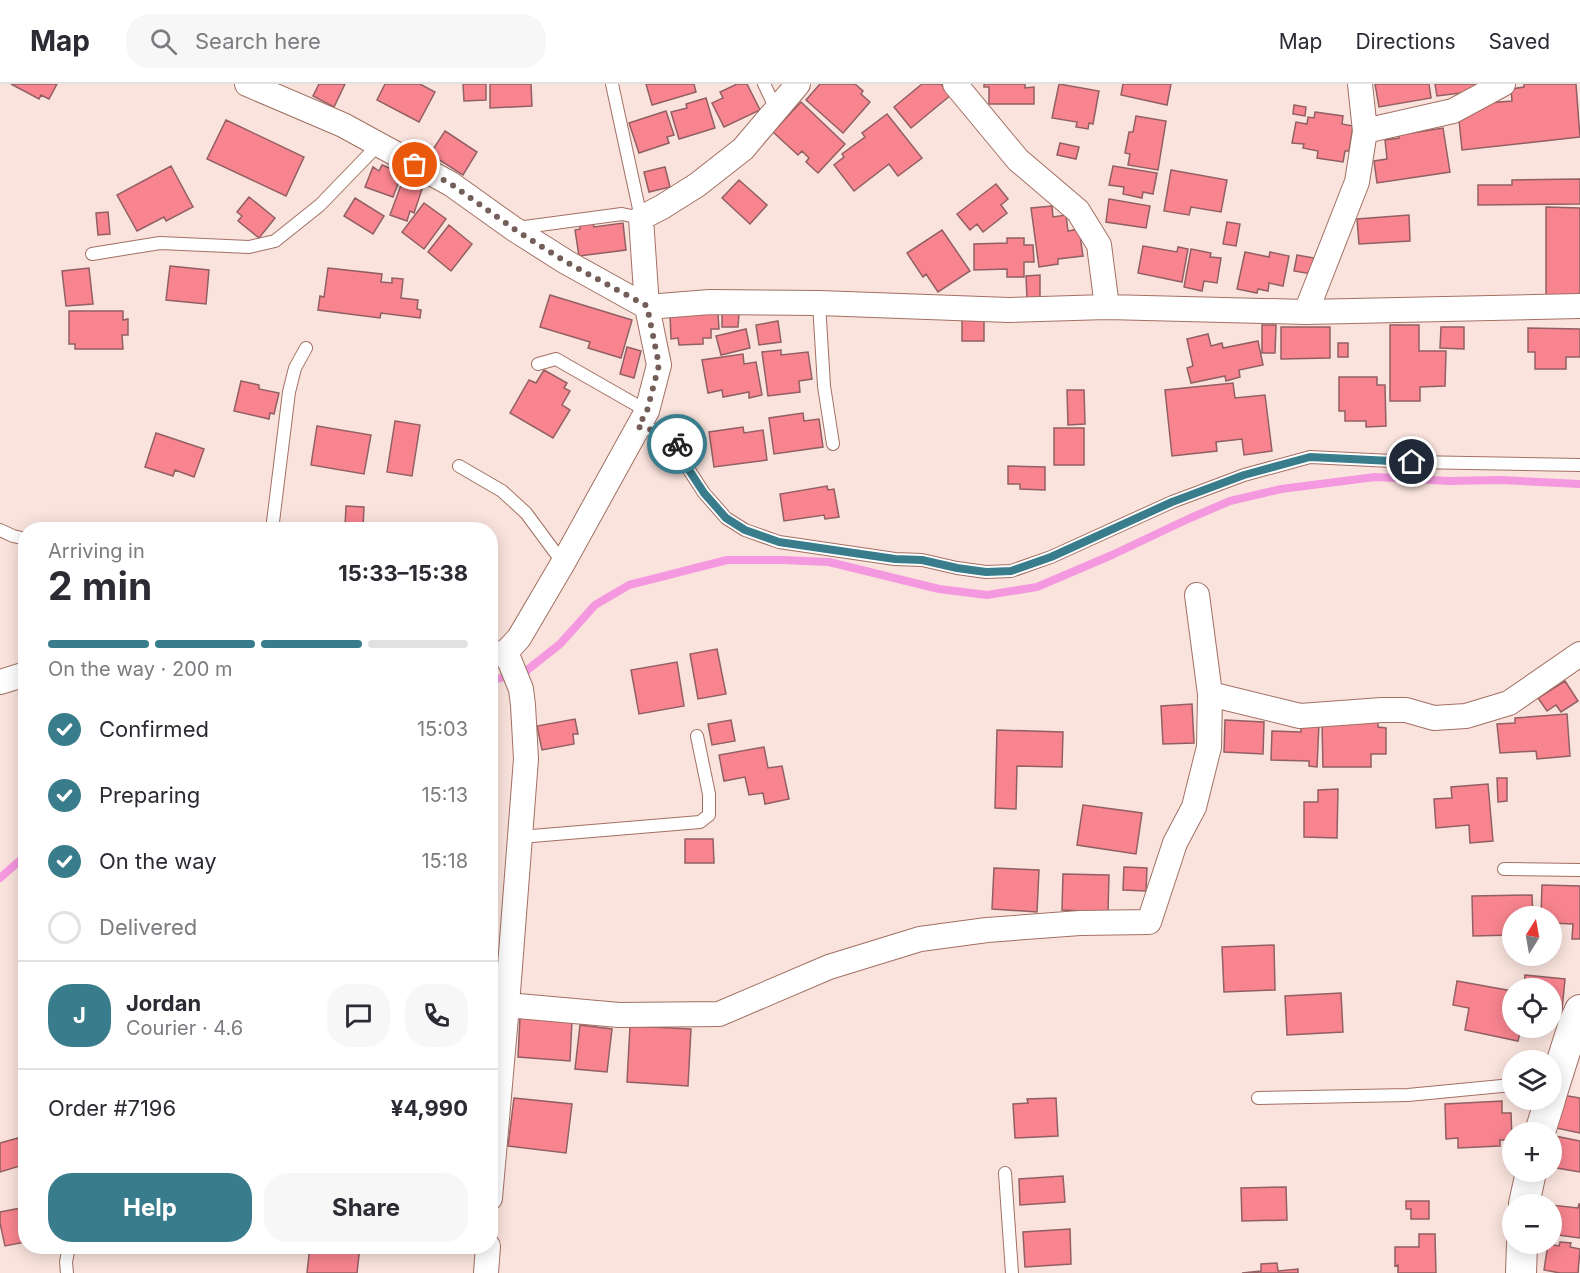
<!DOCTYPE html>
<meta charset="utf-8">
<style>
body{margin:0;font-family:Inter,sans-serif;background:#f7f7f7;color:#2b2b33;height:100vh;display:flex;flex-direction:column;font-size:22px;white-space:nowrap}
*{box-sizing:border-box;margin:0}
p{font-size:20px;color:#7c7c81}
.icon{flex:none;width:33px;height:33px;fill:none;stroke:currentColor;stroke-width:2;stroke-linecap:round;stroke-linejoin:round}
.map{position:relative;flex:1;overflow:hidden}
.drawer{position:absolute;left:18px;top:438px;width:480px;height:732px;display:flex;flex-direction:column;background:#fff;border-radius:24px;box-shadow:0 3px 15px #0003}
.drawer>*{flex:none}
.needle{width:39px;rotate:11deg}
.tools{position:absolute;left:1502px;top:822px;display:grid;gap:12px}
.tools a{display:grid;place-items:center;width:60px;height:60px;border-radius:50%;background:#fff;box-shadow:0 3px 15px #0003;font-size:30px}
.pin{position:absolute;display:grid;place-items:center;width:51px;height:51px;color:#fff;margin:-26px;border:3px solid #fff;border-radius:50%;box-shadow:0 2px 6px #0007}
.courier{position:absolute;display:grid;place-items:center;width:60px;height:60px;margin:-30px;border:4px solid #397c8c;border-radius:50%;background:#fff;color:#222;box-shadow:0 2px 8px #0007}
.headline em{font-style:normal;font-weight:700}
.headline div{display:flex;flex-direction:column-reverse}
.headline{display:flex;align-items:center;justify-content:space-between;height:102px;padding:0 30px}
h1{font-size:39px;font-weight:700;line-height:45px}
.bar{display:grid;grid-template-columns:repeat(4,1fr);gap:9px 6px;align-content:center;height:72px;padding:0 30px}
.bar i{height:8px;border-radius:4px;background:#e1e1e2}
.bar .current{background:#397c8c}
.bar p{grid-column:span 4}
.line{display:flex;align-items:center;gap:15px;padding:0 30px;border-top:2px solid #e1e1e2}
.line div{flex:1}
.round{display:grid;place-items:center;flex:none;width:63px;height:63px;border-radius:24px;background:#f7f7f7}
ol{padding:0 30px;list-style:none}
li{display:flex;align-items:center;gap:18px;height:66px}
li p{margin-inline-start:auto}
li .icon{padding:6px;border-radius:50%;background:#397c8c;color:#fff;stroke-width:4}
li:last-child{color:#7c7c81}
li i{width:33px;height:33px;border:3px solid #e1e1e2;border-radius:50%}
.primary-button{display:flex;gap:12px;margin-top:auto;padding:12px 30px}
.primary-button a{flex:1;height:69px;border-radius:24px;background:#397c8c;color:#fff;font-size:24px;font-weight:700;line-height:69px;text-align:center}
.primary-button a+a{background:#f7f7f7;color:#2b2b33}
header{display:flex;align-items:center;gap:36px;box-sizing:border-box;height:84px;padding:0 30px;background:#fff;border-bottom:2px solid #e1e1e2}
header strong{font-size:28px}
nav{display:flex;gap:33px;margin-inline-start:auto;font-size:21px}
.search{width:420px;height:54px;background:#f7f7f7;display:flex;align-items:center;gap:15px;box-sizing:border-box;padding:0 21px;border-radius:24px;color:#7c7c81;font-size:22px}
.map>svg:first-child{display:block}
</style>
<header>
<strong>Map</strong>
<div class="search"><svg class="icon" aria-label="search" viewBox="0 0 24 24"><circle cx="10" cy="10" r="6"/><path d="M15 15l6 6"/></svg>Search here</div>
<nav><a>Map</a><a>Directions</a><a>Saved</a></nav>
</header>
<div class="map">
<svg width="1580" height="1189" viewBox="0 0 1580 1189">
<rect width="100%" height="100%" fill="#fae3dd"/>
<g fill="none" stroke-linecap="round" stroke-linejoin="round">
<path stroke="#f498df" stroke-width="8" d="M490,597L526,587L560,560L595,521L629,501L727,476H783L829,478L939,505L987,511L1037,503L1112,471L1188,435L1230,417L1281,405L1375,393L1450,397L1500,396L1580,400
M0,794L26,771"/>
</g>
<path fill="#f8848f" stroke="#925f62" stroke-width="1.5" d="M11,0H57L49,15L41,11L39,15Z
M319,0H345L334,23L313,12Z
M385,0H420L435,8L419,38L377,16Z
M463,0H486V16L464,17Z
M490,0H531L532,22L490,24Z
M646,0H694L696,8L652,21Z
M737,0H747L760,26L724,43L712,19L723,14L720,8Z
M820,0H855L863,7L861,10L870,18L843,49L806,16Z
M922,0H941L951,11L911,44L894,23Z
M984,0H1025V4L1034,3V20H989V3H984Z
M1059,0L1099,7L1093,40L1089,39L1088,45L1076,43L1077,38L1052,34Z
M1123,0H1171L1167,21L1121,11Z
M1375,0H1429L1431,14L1379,23Z
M1435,0H1484L1485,6L1437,12Z
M1524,0H1576L1580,53L1462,66L1459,36L1487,19L1512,17L1511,5L1524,3Z
M706,14L715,44L679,55L671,28L687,24L686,20Z
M801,18L845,60L818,89L806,78L809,74L802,67L798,71L773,48Z
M1294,21L1306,23L1305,32L1293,30Z
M666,27L674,51L667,53L669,59L639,69L629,39Z
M1315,28L1343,32L1342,40L1353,42L1349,67H1345L1343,78L1317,74L1318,67L1303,64L1304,60L1292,59L1296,38L1307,40L1308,33L1314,34Z
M887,30L922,74L898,92L889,80L854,107L834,81L844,73L842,70L865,53L862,49Z
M1136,32L1166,37L1158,86L1128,81L1130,70L1125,69L1129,48H1133Z
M226,36L304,73L286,112L207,75Z
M1443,44L1450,88L1377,99L1374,77L1387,75L1385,56L1399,54V51Z
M445,47L477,68L463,91L430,70Z
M1060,59L1079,63L1076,75L1057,71Z
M382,81L402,89L393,113L365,103L373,83L379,87Z
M171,82L193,123L166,137L164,133L137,147L117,111Z
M1113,82L1157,89L1153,110L1143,108L1142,114L1123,110L1124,103L1109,101Z
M665,83L670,103L649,108L644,88Z
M1171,86L1227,96L1221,128L1191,123L1189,131L1164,127Z
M1580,95V120L1478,121V101H1512V96Z
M739,96L767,121L750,140L722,114Z
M408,97L423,102L414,129L410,127L407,137L390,131L401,101L406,102Z
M996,100L1008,115L1001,121L1007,129L983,148L977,140L970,146L957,130Z
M249,113L275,134L259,154L238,137L242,132L237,128Z
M355,114L384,132L373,150L344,132Z
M1109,115L1150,122L1146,144L1106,138Z
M424,119L446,135L424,165L402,148Z
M1052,122L1053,133L1066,131L1068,147L1079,145L1083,172L1058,175V180L1039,183L1031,124Z
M1546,123L1580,124V217L1546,216Z
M108,128L110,150L98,151L96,129Z
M1409,131L1410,157L1359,160L1357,135Z
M593,138L594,143L623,139L626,166L579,172L575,146L580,145V140Z
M1227,138L1240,140L1236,162L1223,160Z
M449,141L472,160L451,187L428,168Z
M942,146L970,187L938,208L926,190L923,193L907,169Z
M1007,154H1024V161H1033L1034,178H1024V193H1007V185L974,186V160L1007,159Z
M1143,162L1177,168L1178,163L1188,165L1182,198L1138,189Z
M1191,165L1211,169L1210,173L1221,174L1217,199L1204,197L1202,207L1184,203Z
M1245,168L1269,173L1270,168L1289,172L1283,202L1269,199L1268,207L1258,205L1257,209L1237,205Z
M1297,171L1314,174L1311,190L1294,187Z
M170,182L209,186L206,220L166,216Z
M89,184L93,220L66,222L62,187Z
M328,184L382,190L381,198L392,199V194L403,195L401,214L418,216L417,225L421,226L420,234L381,229L380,234L318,226L320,212L324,213Z
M1040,191V214H1027L1026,192Z
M550,211L632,236L621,274L588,264L590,258L540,243Z
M69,227H123V236L128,235V251H122L123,265H75V260H69Z
M718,229L719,245H711V254H703V260L679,261L678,254L671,255L670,230Z
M722,229L739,230L738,243H722Z
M962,236L984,237V257H962Z
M778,237L781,258L759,261L756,241Z
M1262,241H1276L1275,269H1262Z
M1390,241H1419V267H1446L1445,302L1420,303V317H1390Z
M1281,243H1330V274L1281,275Z
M1441,243H1464V265L1440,264Z
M1528,244L1580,245V273H1566V285H1535V268H1528Z
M746,245L750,264L721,271L716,252Z
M1208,250L1211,262L1222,259L1223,264L1258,257L1263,281L1239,286L1240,293L1226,297L1225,292L1191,299L1187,284L1193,282L1187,255Z
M1338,259H1348V273H1338Z
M627,263L641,267L634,294L620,290Z
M781,266V271L808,268L812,295L799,297L800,308L768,312L762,268Z
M743,270L744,280L756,278L762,311L749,314V308L723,313L722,306L708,309L702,276Z
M544,286L567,299L564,304L570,307L562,321L570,326L553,354L510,329L529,296L536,299Z
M1339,293H1377V301H1385L1386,342L1366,343V337H1345V327H1339Z
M241,297L259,301V305L279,309L274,330L270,329L269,335L234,327Z
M1233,299L1235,314L1265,311L1272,367L1244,371L1242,355L1216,358L1217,367L1172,372L1165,306Z
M1067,306H1084L1085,340L1068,341Z
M803,329L804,337L819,335L823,363L774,370L769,334Z
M395,337L420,341L412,392L387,388Z
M317,342L371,351L364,390L311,381Z
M743,343L744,349L763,346L767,376L714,383L709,348Z
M1054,344H1084V381H1054Z
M156,349L204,365L194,393L175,386L173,392L145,383Z
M1008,382L1045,383V406L1020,405V400H1008Z
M827,402L828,406L834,405L839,433L825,435L824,431L784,437L780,410Z
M346,422L364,423L363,443L345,442Z
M717,565L726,610L698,615L690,570Z
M677,578L684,622L639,630L631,586Z
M1565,597L1578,617L1561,628L1556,621L1547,627L1538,614Z
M1192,620L1194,659L1163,660L1161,622Z
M1567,630L1570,672L1537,675L1536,667L1500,669L1497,640L1515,639V634Z
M575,635L578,650H573L574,660L542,666L537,642Z
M731,636L735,657L712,661L708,640Z
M1225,636L1264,638L1263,670L1224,668Z
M1378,638V643L1386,644V670H1371V683H1323L1322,639Z
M1301,640H1319L1317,683L1309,682V677L1271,676L1272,647L1301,648Z
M997,646L1063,648L1062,683L1017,682L1016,725L995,724Z
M764,663L768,684L782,682L789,715L765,720L763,709L749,711L745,693L724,697L719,671Z
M1497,694H1507V717L1498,718Z
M1488,700L1493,757L1470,759L1469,741L1436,744L1434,715L1452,714L1451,703Z
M1338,705L1337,754L1304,753V718H1318V706Z
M1083,721L1142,729L1136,770L1077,761Z
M685,755H713L714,779H685Z
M1124,783L1147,784L1146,807L1123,806Z
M994,784L1039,786L1037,828L992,825Z
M1063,790L1109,791L1108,828L1062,826Z
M1542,801L1580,802V855H1572L1573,840L1551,839V832H1541Z
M1532,811L1533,832H1512V851L1473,852L1472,812Z
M1274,861L1275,906L1224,908L1222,863Z
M1525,891L1565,895L1562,926L1551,925V904H1524Z
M1457,897L1512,907V944H1521L1518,957L1465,946L1469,924L1453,921Z
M1341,909L1343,948L1287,951L1285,912Z
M520,933L572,936L570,977L518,973Z
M580,941L612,945L607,988L575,985Z
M630,942L691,945L688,1002L627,998Z
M1562,1011L1580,1014V1049L1551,1043Z
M514,1014L572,1020L566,1069L508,1062Z
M1056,1014L1058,1052L1015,1054L1013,1020L1028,1019L1027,1015Z
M1502,1017V1029H1511L1512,1056H1500V1062L1458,1064V1054L1446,1055L1445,1020Z
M1555,1052L1580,1057V1088L1551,1083V1063L1553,1064Z
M18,1054L26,1080L0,1088V1059Z
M1063,1092L1065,1118L1020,1121L1019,1095Z
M1286,1103L1287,1136L1242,1137L1241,1104Z
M1406,1117H1429V1135H1411V1125H1406Z
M1579,1120H1580V1154L1551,1150V1121L1578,1124Z
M26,1123V1158L5,1162L0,1139V1128Z
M1070,1145L1071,1180L1025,1183L1023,1148Z
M1419,1150H1435L1436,1189H1398V1181L1395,1182V1163H1419Z
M1560,1158L1571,1159L1570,1163L1580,1165L1578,1189H1560L1544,1186L1548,1160L1559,1162Z
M310,1162H360L357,1189H307Z
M1277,1179L1278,1187L1298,1185V1189H1242L1261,1187V1180Z"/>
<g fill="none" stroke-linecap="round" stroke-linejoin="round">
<g stroke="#a27063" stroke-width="14">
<path id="service" d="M764,0L777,27
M517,144L622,130L641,134L612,0
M92,170L160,159L249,163L275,157L320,121L378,61
M819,219L824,302L833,360
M538,280L556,275L647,327
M638,343L658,347L676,358L689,386L704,409L726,434L745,446L779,458L895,475L922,476L957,484L986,488L1011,487L1051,473L1172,418L1244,391L1310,373L1412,378L1580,381
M459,382L502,407L526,429L563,479
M0,446L13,452L26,455
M272,446L289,308L295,284L306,264
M520,753L700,738L709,731V710L697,652
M1504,785L1580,786
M1258,1014L1408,1011L1512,1001
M1005,1089L1012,1189
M67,1189L66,1178L69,1162"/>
</g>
<g stroke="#a27063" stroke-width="26">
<path id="minor" d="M247,0L343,41L451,100L514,145L566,178L647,223L710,218L819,219L1009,226L1107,223L1306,228L1580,222
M955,0L1018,76L1078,127L1099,161L1107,223
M1365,47L1453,27L1503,0
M1306,228L1357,98L1365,47L1360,0
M490,572L506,568L519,554L563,479L647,327L659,281L647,223L641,134L662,123L697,101L743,65L798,0
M0,598L26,590
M1210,610L1300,632L1382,626H1406L1434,634L1466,632L1509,619L1580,570
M507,921L619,931L719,930L829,883L920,855L987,846L1080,839L1149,838L1175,759L1194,723L1209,663L1210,610L1197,511
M490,1114L507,921L526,675L523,621L521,605L506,568
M486,1189L488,1162"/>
</g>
<g stroke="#a27063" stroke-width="32">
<path id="tertiary" d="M1551,1012L1574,939L1580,926
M1540,1048L1550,1016
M1524,1120L1531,1088
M1521,1189L1522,1160"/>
</g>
<use href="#service" stroke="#fff" stroke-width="12"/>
<use href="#minor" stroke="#fff" stroke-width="24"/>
<use href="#tertiary" stroke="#fff" stroke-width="30"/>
</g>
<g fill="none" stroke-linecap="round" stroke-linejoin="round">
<path stroke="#735e59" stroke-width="6" stroke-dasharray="0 10.8" d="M415,81L451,100L514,145L566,178L647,222L659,281L647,327L638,343L658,347L676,358L677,360"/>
<path stroke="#397c8c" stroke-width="8" d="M677,360L689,386L704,409L726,434L745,446L779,458L895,475L922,476L957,484L986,488L1011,487L1051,473L1172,418L1244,391L1310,373L1412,378"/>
</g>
</svg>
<div class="tools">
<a><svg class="needle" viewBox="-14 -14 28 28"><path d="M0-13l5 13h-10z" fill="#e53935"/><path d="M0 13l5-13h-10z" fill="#7c7c81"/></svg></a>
<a><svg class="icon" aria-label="locate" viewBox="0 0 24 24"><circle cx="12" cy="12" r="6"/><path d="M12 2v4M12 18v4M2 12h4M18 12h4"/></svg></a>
<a><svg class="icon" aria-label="layers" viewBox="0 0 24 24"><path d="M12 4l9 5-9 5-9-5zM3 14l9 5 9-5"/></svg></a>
<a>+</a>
<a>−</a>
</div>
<div class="pin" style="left:415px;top:81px;background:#ea580c"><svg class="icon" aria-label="bag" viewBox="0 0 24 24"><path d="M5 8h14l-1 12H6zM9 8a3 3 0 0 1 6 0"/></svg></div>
<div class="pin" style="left:1412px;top:378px;background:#1f2937"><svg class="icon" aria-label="home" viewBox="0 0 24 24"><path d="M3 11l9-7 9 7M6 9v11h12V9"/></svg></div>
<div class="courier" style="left:677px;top:360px"><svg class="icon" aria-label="bike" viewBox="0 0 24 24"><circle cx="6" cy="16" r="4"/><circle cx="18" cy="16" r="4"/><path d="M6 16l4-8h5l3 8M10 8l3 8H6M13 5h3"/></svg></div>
<section class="drawer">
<div class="headline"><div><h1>2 min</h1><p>Arriving in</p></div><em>15:33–15:38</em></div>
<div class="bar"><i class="current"></i><i class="current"></i><i class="current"></i><i></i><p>On the way · 200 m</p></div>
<ol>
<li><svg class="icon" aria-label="check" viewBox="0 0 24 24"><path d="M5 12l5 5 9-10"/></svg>Confirmed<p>15:03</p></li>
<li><svg class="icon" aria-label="check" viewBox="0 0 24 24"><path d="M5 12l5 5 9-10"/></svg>Preparing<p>15:13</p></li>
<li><svg class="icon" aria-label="check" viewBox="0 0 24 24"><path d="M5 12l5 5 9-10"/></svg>On the way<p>15:18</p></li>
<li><i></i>Delivered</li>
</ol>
<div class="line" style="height:108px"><b class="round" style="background:#397c8c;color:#fff">J</b><div><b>Jordan</b><p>Courier · 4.6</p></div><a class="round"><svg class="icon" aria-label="chat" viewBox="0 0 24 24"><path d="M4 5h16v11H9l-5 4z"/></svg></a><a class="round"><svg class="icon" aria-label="phone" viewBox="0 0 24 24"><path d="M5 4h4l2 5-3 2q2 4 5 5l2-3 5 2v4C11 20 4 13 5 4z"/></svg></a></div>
<div class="line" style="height:78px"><div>Order #7196</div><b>¥4,990</b></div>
<div class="primary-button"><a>Help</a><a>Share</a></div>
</section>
</div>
